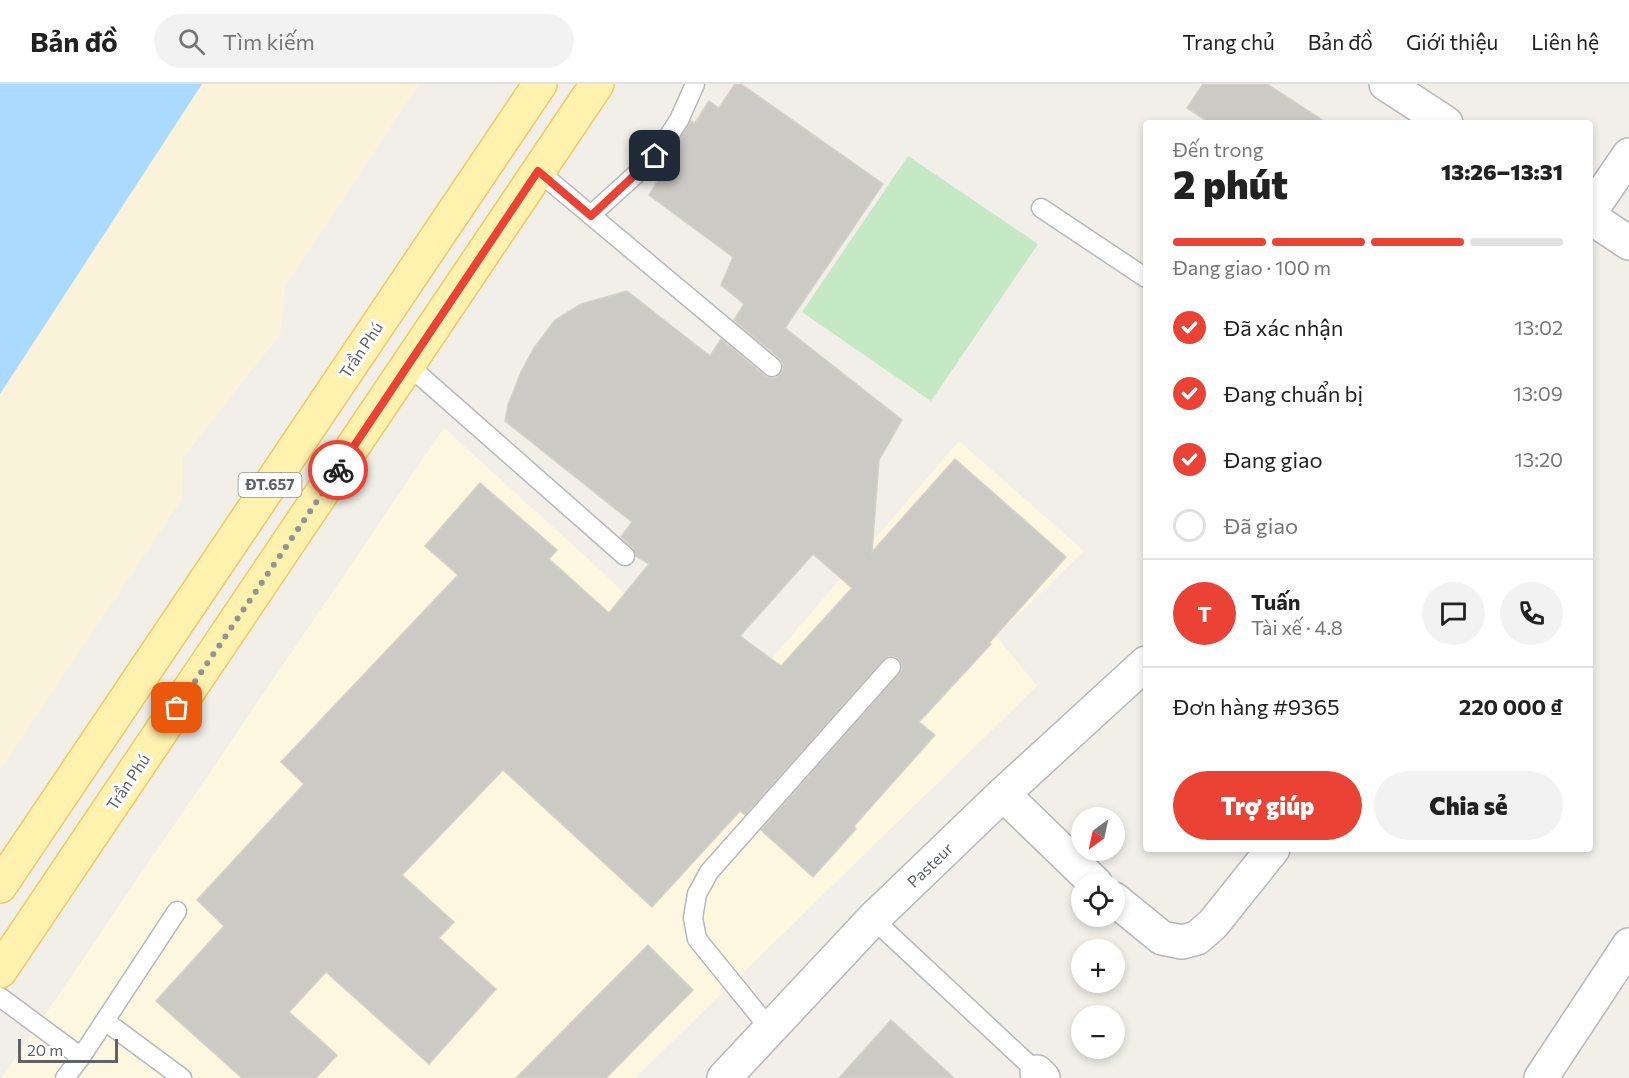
<!DOCTYPE html>
<html lang="vi">
<meta charset="utf-8">
<style>
body{margin:0;font-family:Commissioner,sans-serif;background:#f2f2f2;color:#222;height:100vh;display:flex;flex-direction:column;font-size:22px;white-space:nowrap}
*{box-sizing:border-box;margin:0}
p{font-size:20px;color:#767676}
.icon{flex:none;width:33px;height:33px;fill:none;stroke:currentColor;stroke-width:2;stroke-linecap:round;stroke-linejoin:round}
.map{position:relative;flex:1;overflow:hidden}
.details{position:absolute;left:1143px;top:36px;width:450px;height:732px;display:flex;flex-direction:column;background:#fff;border-radius:6px;box-shadow:0 3px 9px #0003}
.details>*{flex:none}
.needle{width:39px;rotate:213deg}
.fabs{position:absolute;left:1071px;top:723px;display:grid;gap:12px}
.fabs a{display:grid;place-items:center;width:54px;height:54px;border-radius:50%;background:#fff;box-shadow:0 3px 9px #0003;font-size:30px}
.scale{position:absolute;left:18px;bottom:15px;width:100px;box-sizing:border-box;padding-left:6px;border:3px solid #5f6368;border-top:0;font-size:16px;line-height:21px;white-space:nowrap;color:#5f6368;-webkit-text-stroke:4px #fff;paint-order:stroke}
.pin{position:absolute;display:grid;place-items:center;width:51px;height:51px;color:#fff;margin:-26px;border-radius:12px;box-shadow:0 3px 9px #0006}
.courier{position:absolute;display:grid;place-items:center;width:60px;height:60px;margin:-30px;border:4px solid #ea4335;border-radius:50%;background:#fff;color:#222;box-shadow:0 2px 8px #0007}
.head em{font-style:normal;font-weight:800}
.head div{display:flex;flex-direction:column-reverse}
.head{display:flex;align-items:center;justify-content:space-between;height:102px;padding:0 30px}
h1{font-size:39px;font-weight:800;line-height:45px}
.bar{display:grid;grid-template-columns:repeat(4,1fr);gap:9px 6px;align-content:center;height:72px;padding:0 30px}
.bar i{height:8px;border-radius:4px;background:#e0e0e0}
.bar .active{background:#ea4335}
.bar p{grid-column:span 4}
.line{display:flex;align-items:center;gap:15px;padding:0 30px;border-top:2px solid #e0e0e0}
.line div{flex:1}
.round{display:grid;place-items:center;flex:none;width:63px;height:63px;border-radius:32px;background:#f2f2f2}
ol{padding:0 30px;list-style:none}
li{display:flex;align-items:center;gap:18px;height:66px}
li p{margin-inline-start:auto}
li .icon{padding:6px;border-radius:50%;background:#ea4335;color:#fff;stroke-width:4}
li:last-child{color:#767676}
li i{width:33px;height:33px;border:3px solid #e0e0e0;border-radius:50%}
.action{display:flex;gap:12px;margin-top:auto;padding:12px 30px}
.action a{flex:1;height:69px;border-radius:36px;background:#ea4335;color:#fff;font-size:24px;font-weight:800;line-height:69px;text-align:center}
.action a+a{background:#f2f2f2;color:#222}
header{display:flex;align-items:center;gap:36px;box-sizing:border-box;height:84px;padding:0 30px;background:#fff;border-bottom:2px solid #e0e0e0}
header strong{font-size:28px}
nav{display:flex;gap:33px;margin-inline-start:auto;font-size:21px}
.search{width:420px;height:54px;background:#f2f2f2;display:flex;align-items:center;gap:15px;box-sizing:border-box;padding:0 21px;border-radius:33px;color:#767676;font-size:22px}
.map>svg:first-child{display:block}
</style>
<header>
<strong>Bản đồ</strong>
<div class="search"><svg class="icon" aria-label="search" viewBox="0 0 24 24"><circle cx="10" cy="10" r="6"/><path d="M15 15l6 6"/></svg>Tìm kiếm</div>
<nav><a>Trang chủ</a><a>Bản đồ</a><a>Giới thiệu</a><a>Liên hệ</a></nav>
</header>
<div class="map">
<svg width="1629" height="994" viewBox="0 0 1629 994">
<rect width="100%" height="100%" fill="#f1efe8"/>
<path fill="#fef7e0" d="M444,344L587,474L737,615L959,357L1084,467L996,552L1037,602L635,994H2Z"/>
<path fill="#c5e8c5" d="M908,72L1038,160L931,317L802,228Z"/>
<path fill="#fbf3d9" d="M202,0H419L285,202L281,249L183,374L182,415L0,686V310Z"/>
<path fill="#aadaff" d="M0,0H202L0,310Z"/>
<path fill="#cccac5" stroke="#d6d1c6" stroke-width="1.5" fill-rule="evenodd" d="M735,0H741L883,100L785,244L902,336L879,376L872,468L955,375L1066,473L989,559L991,560L919,638L935,651L854,742L856,745L813,793L761,746L899,590L902,586V580L899,575L894,572H888L883,576L745,731L740,727L652,823L503,686L402,791L454,838L439,854L496,905L429,980L326,888L289,928L337,971L316,994H242L156,917L224,842L197,816L304,700L281,678L458,491L425,462L480,399L557,466L549,475L609,529L649,480L636,472L633,464L621,453L632,438L505,337L508,321L521,288L534,264L555,236L581,220L627,207L710,272L721,255L765,292L770,294H775L781,290L783,286V280L780,275L734,236L744,220L721,201L733,173L649,111L678,65L675,63L691,37L695,39L709,17L719,24ZM813,470L852,504L781,582L740,552Z
M1203,0H1267L1327,39H1210L1187,24Z
M648,861L693,906L606,994H516Z
M891,936L954,994H839Z"/>
<g fill="none" stroke-linecap="round" stroke-linejoin="round">
<g stroke="#b5b8bc" stroke-width="21">
<path id="service" d="M538,87L772,283
M1041,124L1146,194
M591,131L655,73L679,36L695,0
M408,281L625,472
M873,835L1037,988
M0,913L81,973
M105,937L182,994
M770,945L697,855L693,834L697,810L709,788L891,583
M65,994L81,973L177,827"/>
</g>
<g stroke="#b5b8bc" stroke-width="36">
<path id="minor" d="M1003,710L1096,800
M1114,815L1162,854L1182,858L1197,854L1213,840L1273,765
M1037,988L1043,994"/>
</g>
<g stroke="#b5b8bc" stroke-width="36">
<path id="tertiary" d="M1386,0L1446,39
M1590,128L1629,71
M1590,133L1629,159
M724,994L873,835L1003,710L1146,579
M1541,994L1629,861"/>
</g>
<g stroke="#f2c960" stroke-width="36">
<path id="primary" d="M0,802L540,0
M0,887L597,0"/>
</g>
<use href="#service" stroke="#fff" stroke-width="18"/>
<use href="#minor" stroke="#fff" stroke-width="33"/>
<use href="#tertiary" stroke="#fff" stroke-width="33"/>
<use href="#primary" stroke="#fff2af" stroke-width="33"/>
</g>
<g fill="none" stroke-linecap="round" stroke-linejoin="round">
<path stroke="#929495" stroke-width="6" stroke-dasharray="0 10.8" d="M177,624L338,386"/>
<path stroke="#ea4335" stroke-width="8" d="M338,386L538,87L591,132L655,72"/>
</g>
<g text-anchor="middle" stroke-width="6" stroke-linejoin="round" paint-order="stroke">
<rect fill="#fff" stroke="#8f9295" stroke-width="1.5" x="238.5" y="389" width="63" height="24" rx="4.5"/>
<g font-size="15" font-weight="bold" fill="#5f6368">
<text x="270" y="406">ĐT.657</text>
</g>
<g font-size="16" fill="#5f6368" stroke="#fff">
<text transform="translate(361 266) rotate(-56)" y="6">Trần Phú</text>
<text transform="translate(128 698) rotate(-56)" y="6">Trần Phú</text>
<text transform="translate(930 781) rotate(-44)" y="6">Pasteur</text>
</g>
</g>
</svg>
<div class="fabs">
<a><svg class="needle" viewBox="-14 -14 28 28"><path d="M0-13l5 13h-10z" fill="#e53935"/><path d="M0 13l5-13h-10z" fill="#767676"/></svg></a>
<a><svg class="icon" aria-label="locate" viewBox="0 0 24 24"><circle cx="12" cy="12" r="6"/><path d="M12 2v4M12 18v4M2 12h4M18 12h4"/></svg></a>
<a>+</a>
<a>−</a>
</div>
<div class="scale">20 m</div>
<div class="pin" style="left:177px;top:624px;background:#ea580c"><svg class="icon" aria-label="bag" viewBox="0 0 24 24"><path d="M5 8h14l-1 12H6zM9 8a3 3 0 0 1 6 0"/></svg></div>
<div class="pin" style="left:655px;top:72px;background:#1f2937"><svg class="icon" aria-label="home" viewBox="0 0 24 24"><path d="M3 11l9-7 9 7M6 9v11h12V9"/></svg></div>
<div class="courier" style="left:338px;top:386px"><svg class="icon" aria-label="bike" viewBox="0 0 24 24"><circle cx="6" cy="16" r="4"/><circle cx="18" cy="16" r="4"/><path d="M6 16l4-8h5l3 8M10 8l3 8H6M13 5h3"/></svg></div>
<section class="details">
<div class="head"><div><h1>2 phút</h1><p>Đến trong</p></div><em>13:26–13:31</em></div>
<div class="bar"><i class="active"></i><i class="active"></i><i class="active"></i><i></i><p>Đang giao · 100 m</p></div>
<ol>
<li><svg class="icon" aria-label="check" viewBox="0 0 24 24"><path d="M5 12l5 5 9-10"/></svg>Đã xác nhận<p>13:02</p></li>
<li><svg class="icon" aria-label="check" viewBox="0 0 24 24"><path d="M5 12l5 5 9-10"/></svg>Đang chuẩn bị<p>13:09</p></li>
<li><svg class="icon" aria-label="check" viewBox="0 0 24 24"><path d="M5 12l5 5 9-10"/></svg>Đang giao<p>13:20</p></li>
<li><i></i>Đã giao</li>
</ol>
<div class="line" style="height:108px"><b class="round" style="background:#ea4335;color:#fff">T</b><div><b>Tuấn</b><p>Tài xế · 4.8</p></div><a class="round"><svg class="icon" aria-label="chat" viewBox="0 0 24 24"><path d="M4 5h16v11H9l-5 4z"/></svg></a><a class="round"><svg class="icon" aria-label="phone" viewBox="0 0 24 24"><path d="M5 4h4l2 5-3 2q2 4 5 5l2-3 5 2v4C11 20 4 13 5 4z"/></svg></a></div>
<div class="line" style="height:78px"><div>Đơn hàng #9365</div><b>220 000 ₫</b></div>
<div class="action"><a>Trợ giúp</a><a>Chia sẻ</a></div>
</section>
</div>
